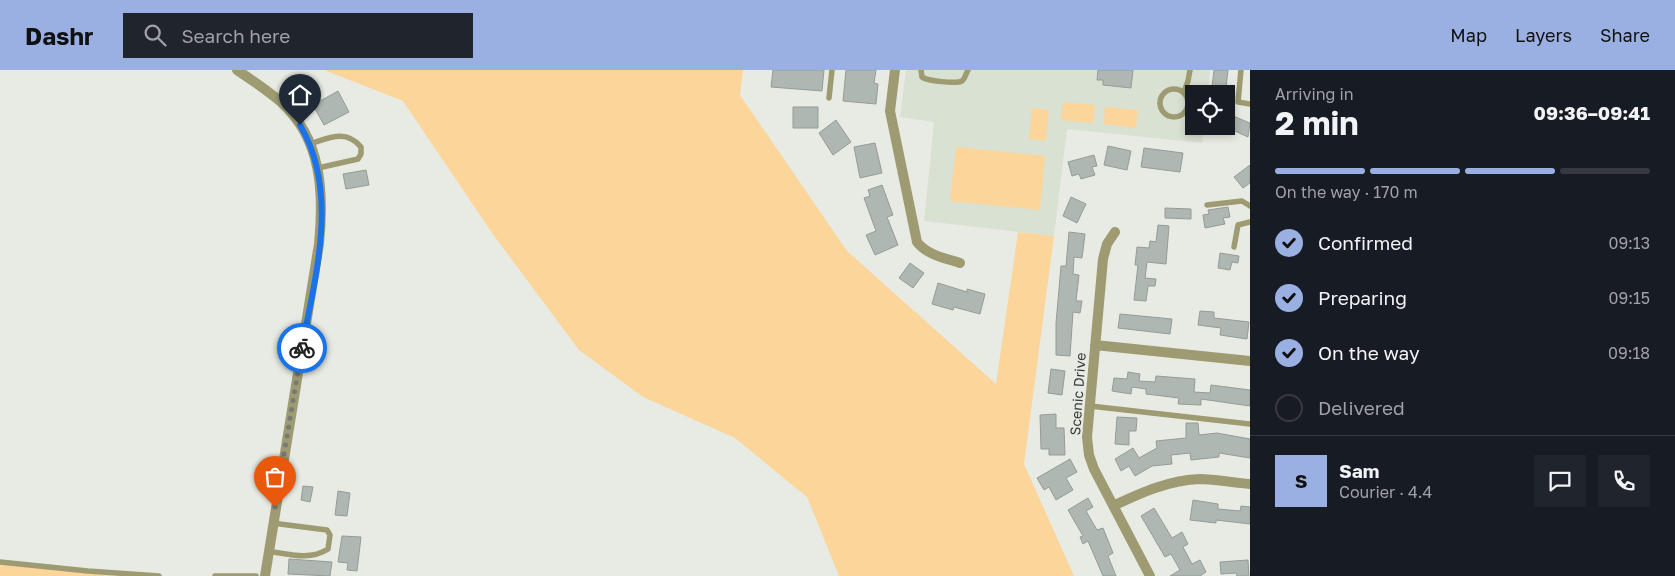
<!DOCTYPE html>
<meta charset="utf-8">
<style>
body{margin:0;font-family:"Golos Text",sans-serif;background:#20242c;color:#f1f3f6;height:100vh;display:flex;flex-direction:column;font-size:19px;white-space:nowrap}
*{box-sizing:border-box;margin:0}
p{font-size:16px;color:#9ea1a6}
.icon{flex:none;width:28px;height:28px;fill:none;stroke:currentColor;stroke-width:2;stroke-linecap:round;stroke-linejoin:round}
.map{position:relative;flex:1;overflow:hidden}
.details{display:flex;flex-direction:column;background:#171b24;width:425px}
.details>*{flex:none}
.controls{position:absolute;left:1185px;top:15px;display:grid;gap:10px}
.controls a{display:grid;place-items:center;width:50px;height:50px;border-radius:0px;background:#171b24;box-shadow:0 2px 8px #0003;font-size:25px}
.pin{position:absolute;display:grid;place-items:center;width:42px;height:42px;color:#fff;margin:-51px -21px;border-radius:50% 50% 50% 0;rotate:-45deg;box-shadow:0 0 5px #0007}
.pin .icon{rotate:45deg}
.courier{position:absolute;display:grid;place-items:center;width:50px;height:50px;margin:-25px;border:4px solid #1a73e8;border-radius:50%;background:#fff;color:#222;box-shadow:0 1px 6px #0007}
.head em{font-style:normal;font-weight:700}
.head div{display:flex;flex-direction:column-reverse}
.head{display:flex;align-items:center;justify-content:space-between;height:85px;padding:0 25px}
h1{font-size:32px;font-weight:700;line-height:38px}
.bar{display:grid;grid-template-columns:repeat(4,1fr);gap:8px 5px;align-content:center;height:60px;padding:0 25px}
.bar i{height:6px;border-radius:4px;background:#363941}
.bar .selected{background:#9ab0e3}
.bar p{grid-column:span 4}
.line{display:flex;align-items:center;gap:12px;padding:0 25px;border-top:1px solid #363941}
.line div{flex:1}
.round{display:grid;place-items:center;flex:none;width:52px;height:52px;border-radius:0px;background:#20242c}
ol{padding:0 25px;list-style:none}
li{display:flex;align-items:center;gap:15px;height:55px}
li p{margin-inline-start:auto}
li .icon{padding:5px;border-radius:50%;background:#9ab0e3;color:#111;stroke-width:4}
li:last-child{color:#9ea1a6}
li i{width:28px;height:28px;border:2px solid #363941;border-radius:50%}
header{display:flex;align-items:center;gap:30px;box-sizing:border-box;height:70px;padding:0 25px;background:#9ab0e3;color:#111}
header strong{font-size:24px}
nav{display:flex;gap:28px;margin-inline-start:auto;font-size:18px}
.search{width:350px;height:45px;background:#20242c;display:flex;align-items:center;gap:12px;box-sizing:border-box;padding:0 18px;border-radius:0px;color:#9ea1a6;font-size:19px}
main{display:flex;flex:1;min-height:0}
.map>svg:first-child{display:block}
</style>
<header>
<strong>Dashr</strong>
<div class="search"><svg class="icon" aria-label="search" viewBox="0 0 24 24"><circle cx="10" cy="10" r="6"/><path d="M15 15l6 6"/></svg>Search here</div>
<nav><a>Map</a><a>Layers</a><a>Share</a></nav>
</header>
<main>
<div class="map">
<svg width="1250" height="506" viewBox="0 0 1250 506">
<rect width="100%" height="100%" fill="#e7ebe3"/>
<path fill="#d9e1d3" d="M906,0H1210L1208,24H1194V56H1204L1202,73L1067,59L1054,166L924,151L934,52L900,47Z"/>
<path fill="#fcd59b" d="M324,0H743L740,25L847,181L996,314L1018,162L1054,166L1024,394L1074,506H839L807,427L735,368L643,327L579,280L492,163L403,31Z
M1063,32L1095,35L1093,53L1061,50Z
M1105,37L1138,40L1136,58L1104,54Z
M1032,38L1049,40L1046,71L1029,69Z
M956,77L1045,86L1040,140L950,131Z
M0,493L112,506H0Z"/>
<path fill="#afb7b2" stroke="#959c97" d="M773,0H824L822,21L771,17Z
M846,0H876L874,13L878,14L876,34L843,31Z
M1098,0H1133L1131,18L1103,15V10H1097Z
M1214,0H1228L1226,18L1212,17Z
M338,21L349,42L324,55L313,35Z
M793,37H818V58H793Z
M1226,43L1250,53L1248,67L1226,57Z
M836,50L851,72L833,85L819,63Z
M875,73L882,103L860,108L854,77Z
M1108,76L1131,81L1127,100L1104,95Z
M1144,78L1183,83L1180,102L1141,97Z
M1094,85L1097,96L1092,97L1095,105L1081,109L1079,104L1072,106L1068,92Z
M1250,95V113L1243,118L1234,107Z
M366,100L369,115L346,119L343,104Z
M882,115L893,145L887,147L898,175L875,185L866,165L876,161L864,128L870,126L868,120Z
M1071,127L1086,134L1077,153L1063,146Z
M1228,137L1230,147L1223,148L1225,154L1205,158L1203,145L1209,144L1208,140Z
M1165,138L1191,139V149L1165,148Z
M1158,155L1169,156L1166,194L1147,192L1145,208L1156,209L1155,216H1148L1146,231L1134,230L1138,195H1135L1137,177L1149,178L1150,171L1156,172Z
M1069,162L1085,164L1082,188L1074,187L1073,204L1079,205L1076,231H1082L1080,243L1073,242L1070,286L1056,285V253L1061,196H1066Z
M1220,183L1239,186L1238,193L1232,192L1230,200L1218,198Z
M910,193L924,203L913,218L899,208Z
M938,213L967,222V219L985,224L980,244L954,237L953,240L932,234Z
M1200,241L1214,242V248L1249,252L1247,269L1220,265L1221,258L1198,255Z
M1120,244L1172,249L1170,264L1118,258Z
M1051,299L1065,301L1062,325L1048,323Z
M1128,302L1140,304L1139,311L1155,312L1156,306L1195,309L1194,322L1210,323L1211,315L1250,320V336L1201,329V335L1178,334L1179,328L1146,324V319L1132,317L1131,324L1112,321L1114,308L1127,309Z
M1056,344V358H1064L1065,385H1049V379H1041L1040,345Z
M1117,347L1137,348L1136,361H1129V375L1115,374Z
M1186,353H1198L1199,365L1217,363L1250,369V388L1219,383V387L1191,390L1190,383L1171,385L1172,394L1152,396L1135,406L1129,396L1121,401L1115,389L1133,378L1139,388L1157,378L1156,371L1186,368Z
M1070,389L1077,402L1066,408L1073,420L1056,430L1049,417L1044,420L1037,408Z
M303,416L313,417L310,432L301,430Z
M338,421L350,423L347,446L335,445Z
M1088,428L1093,437L1086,441L1097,460L1103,458L1113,483L1108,486L1116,506H1103L1088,471L1083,474L1080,467L1083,466L1068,440Z
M1193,430L1218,434V439L1240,441L1241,436L1250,437V454L1216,450V453L1190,450Z
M1154,438L1172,468L1182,462L1188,474L1183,477L1192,494L1200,490L1206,502L1200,506H1170L1180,500L1171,484L1165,487L1141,446Z
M342,466L361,467L357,501L347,500L348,493L338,492Z
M289,489L332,492L330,506L288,504Z
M1248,490L1249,506H1237L1236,503L1221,504L1220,492Z"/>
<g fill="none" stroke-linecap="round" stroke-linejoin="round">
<path stroke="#9e9b72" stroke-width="5.5" d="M921,0L922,7C927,11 956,14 962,11C965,9 966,3 968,0
M1241,0L1238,32L1250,34
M1160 33a14 14 0 1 1 28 0a14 14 0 1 1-28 0Z
M1184,22L1188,11L1190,0
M829,28L832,0
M310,74C329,68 346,59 361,77V84L358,89L318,98
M1207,135L1242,131L1250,136
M1234,177L1238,155L1250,152
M1090,336L1250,354
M268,481C288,484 310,491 328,479L330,465L327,460L272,453
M0,492L88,501L159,506
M215,506H256"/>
<path stroke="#9e9b72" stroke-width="10" d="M895,0L890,41L917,172C927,185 945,188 960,193
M1115,162L1107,174L1103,189L1087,367L1089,385L1094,399L1150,506
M1095,275L1250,291
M1115,435C1141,423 1169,410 1200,409C1216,409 1234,413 1250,414"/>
<path stroke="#9e9b72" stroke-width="10" d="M237,0C252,10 267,20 281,32C322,69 324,123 319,174L265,506"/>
</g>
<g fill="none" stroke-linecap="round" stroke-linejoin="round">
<path stroke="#777974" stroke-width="5" stroke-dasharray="0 9" d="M275,437L302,278"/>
<path stroke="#1a73e8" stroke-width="6" d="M300,55C340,123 315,206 302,278"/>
</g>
<g text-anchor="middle" stroke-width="4" stroke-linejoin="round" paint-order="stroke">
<g font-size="14" fill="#3a3b39" stroke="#e7ebe3">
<text transform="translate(1078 324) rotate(-86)" y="5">Scenic Drive</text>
</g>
</g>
</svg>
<div class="controls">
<a><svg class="icon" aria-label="locate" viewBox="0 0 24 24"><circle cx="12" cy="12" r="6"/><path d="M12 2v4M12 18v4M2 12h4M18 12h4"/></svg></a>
</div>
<div class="pin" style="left:275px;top:437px;background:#ea580c"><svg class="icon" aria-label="bag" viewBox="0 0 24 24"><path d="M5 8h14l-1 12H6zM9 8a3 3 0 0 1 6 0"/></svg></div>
<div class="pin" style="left:300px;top:55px;background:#1f2937"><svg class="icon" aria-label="home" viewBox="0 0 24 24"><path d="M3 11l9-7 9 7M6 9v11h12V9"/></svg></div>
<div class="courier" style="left:302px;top:278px"><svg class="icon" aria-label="bike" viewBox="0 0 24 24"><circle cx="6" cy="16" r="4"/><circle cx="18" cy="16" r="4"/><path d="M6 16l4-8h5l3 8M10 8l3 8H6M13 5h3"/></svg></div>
</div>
<section class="details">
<div class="head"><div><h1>2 min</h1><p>Arriving in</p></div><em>09:36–09:41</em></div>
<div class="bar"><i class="selected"></i><i class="selected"></i><i class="selected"></i><i></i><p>On the way · 170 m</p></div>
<ol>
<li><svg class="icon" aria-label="check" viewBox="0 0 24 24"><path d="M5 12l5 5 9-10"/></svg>Confirmed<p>09:13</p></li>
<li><svg class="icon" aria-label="check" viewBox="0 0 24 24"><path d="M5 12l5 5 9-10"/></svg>Preparing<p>09:15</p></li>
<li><svg class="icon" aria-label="check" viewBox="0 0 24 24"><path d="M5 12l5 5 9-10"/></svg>On the way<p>09:18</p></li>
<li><i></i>Delivered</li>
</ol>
<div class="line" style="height:90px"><b class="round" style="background:#9ab0e3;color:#111">S</b><div><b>Sam</b><p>Courier · 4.4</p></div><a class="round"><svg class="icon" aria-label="chat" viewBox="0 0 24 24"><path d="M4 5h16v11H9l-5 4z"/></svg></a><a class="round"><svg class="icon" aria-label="phone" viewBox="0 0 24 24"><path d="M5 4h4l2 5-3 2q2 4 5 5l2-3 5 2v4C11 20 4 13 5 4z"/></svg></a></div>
</section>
</main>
